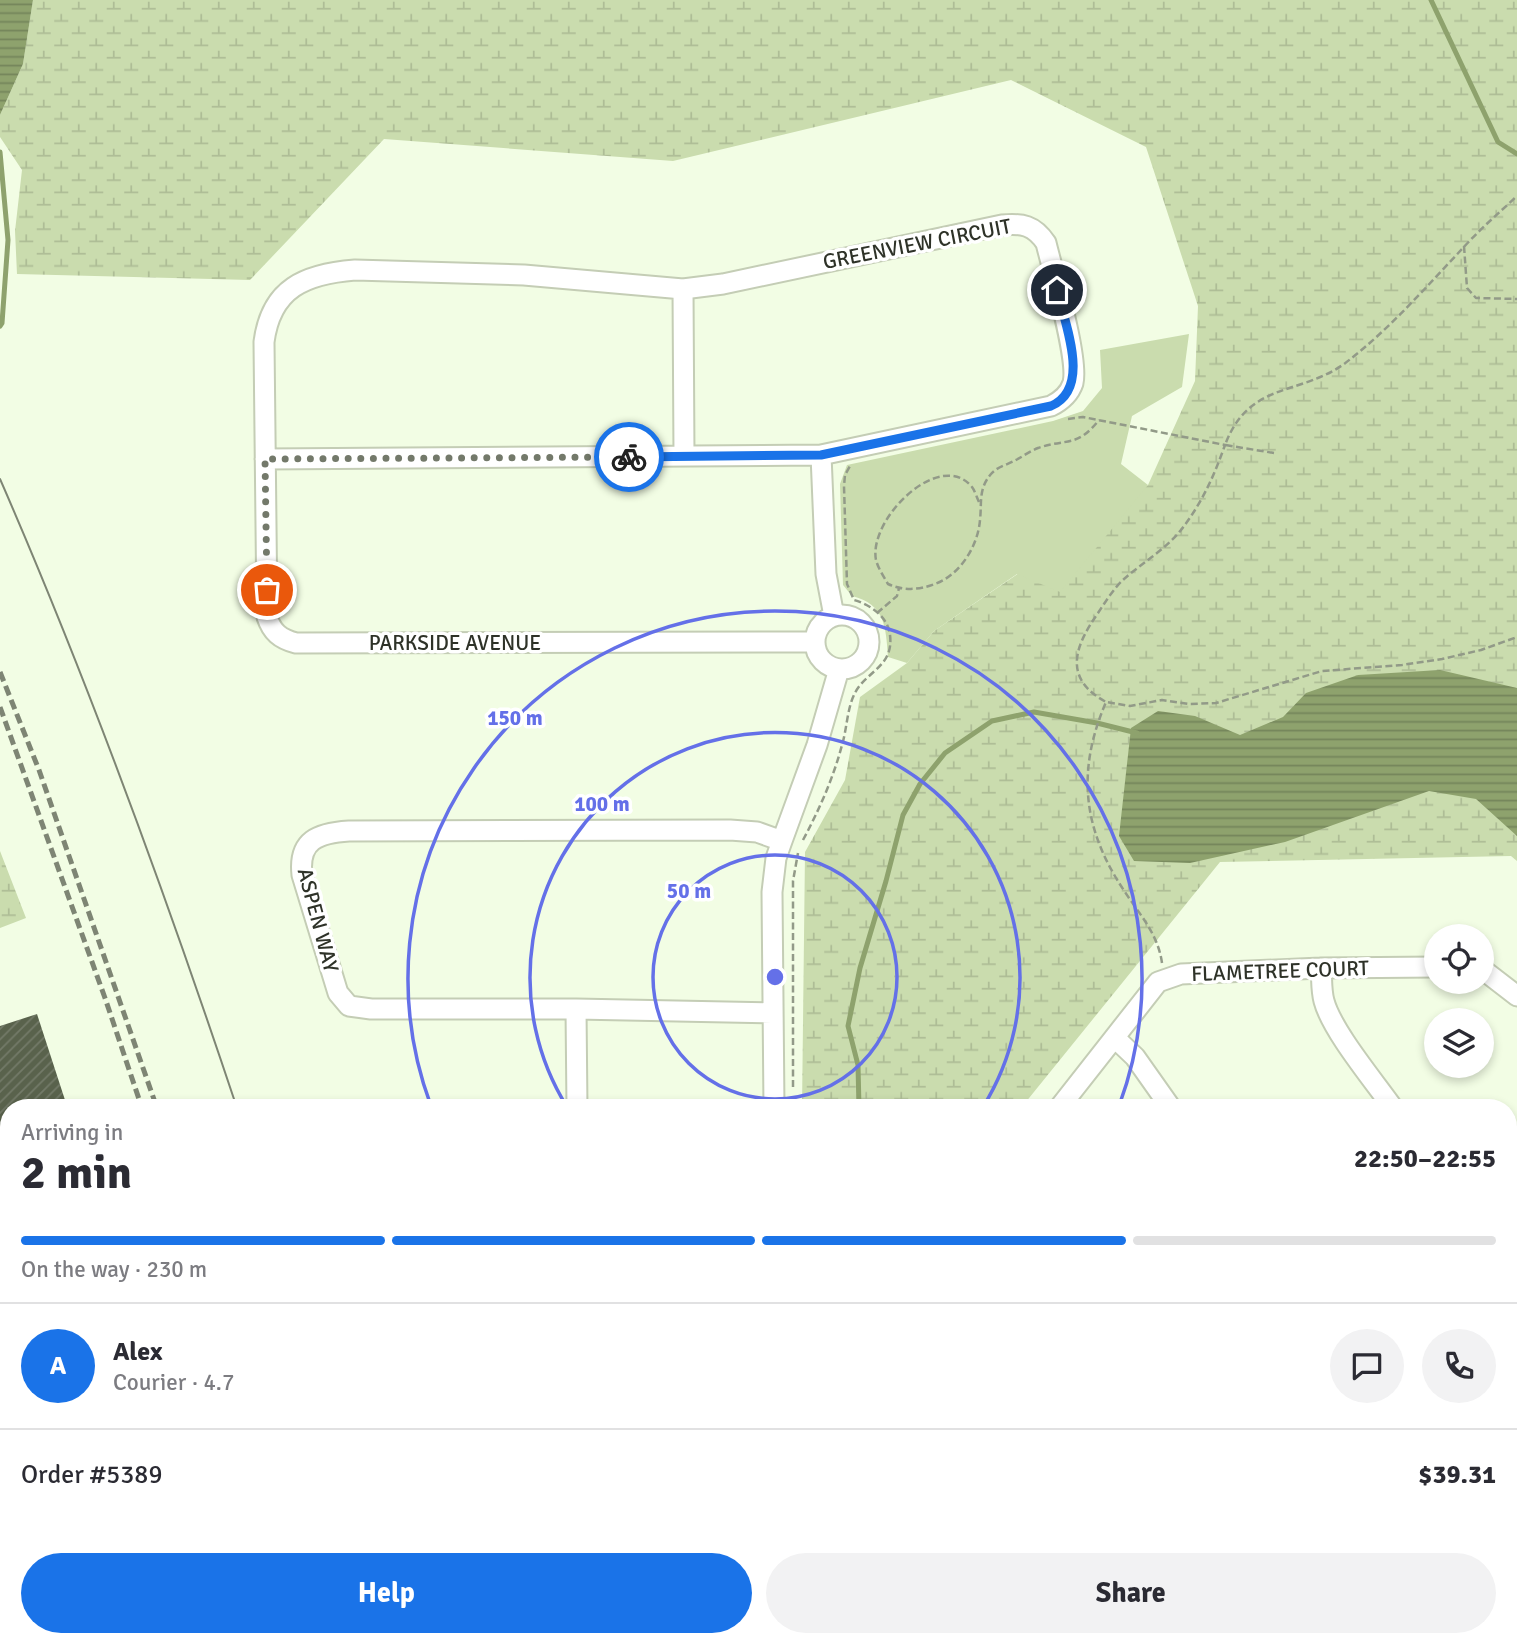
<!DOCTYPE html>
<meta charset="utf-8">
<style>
body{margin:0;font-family:Signika,sans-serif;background:#f2f2f3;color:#2b2b33;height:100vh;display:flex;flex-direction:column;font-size:26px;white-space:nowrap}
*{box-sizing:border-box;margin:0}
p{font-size:23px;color:#7c7c81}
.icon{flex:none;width:38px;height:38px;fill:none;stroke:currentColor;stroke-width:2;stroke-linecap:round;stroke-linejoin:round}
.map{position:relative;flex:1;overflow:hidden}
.side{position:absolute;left:0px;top:1099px;width:1517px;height:548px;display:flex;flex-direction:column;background:#fff;border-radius:28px 28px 0 0;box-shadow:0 4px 10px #0003}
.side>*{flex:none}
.tools{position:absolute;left:1424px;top:924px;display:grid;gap:14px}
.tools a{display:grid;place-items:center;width:70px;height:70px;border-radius:50%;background:#fff;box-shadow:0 4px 10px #0003;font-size:35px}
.pin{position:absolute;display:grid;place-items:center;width:60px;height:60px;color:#fff;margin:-30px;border:4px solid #fff;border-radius:50%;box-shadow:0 2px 7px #0007}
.courier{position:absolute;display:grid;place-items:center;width:70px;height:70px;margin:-35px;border:5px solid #1a73e8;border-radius:50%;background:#fff;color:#222;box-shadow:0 2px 9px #0007}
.headline em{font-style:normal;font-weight:700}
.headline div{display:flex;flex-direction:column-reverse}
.headline{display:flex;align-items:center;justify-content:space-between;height:119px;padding:0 21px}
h1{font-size:46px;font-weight:700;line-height:52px}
.bar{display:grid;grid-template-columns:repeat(4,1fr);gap:10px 7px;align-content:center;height:84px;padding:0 21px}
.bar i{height:9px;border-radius:5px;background:#e1e1e2}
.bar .selected{background:#1a73e8}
.bar p{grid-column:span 4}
.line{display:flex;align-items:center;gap:18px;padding:0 21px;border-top:2px solid #e1e1e2}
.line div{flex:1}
.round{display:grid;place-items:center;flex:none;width:74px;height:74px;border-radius:37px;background:#f2f2f3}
.primary-button{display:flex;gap:14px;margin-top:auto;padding:14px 21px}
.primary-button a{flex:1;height:80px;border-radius:42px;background:#1a73e8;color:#fff;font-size:28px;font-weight:700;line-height:80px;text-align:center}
.primary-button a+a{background:#f2f2f3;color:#2b2b33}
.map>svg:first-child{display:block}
</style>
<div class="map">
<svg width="1517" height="1646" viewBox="0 0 1517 1646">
<defs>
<pattern id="forest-firs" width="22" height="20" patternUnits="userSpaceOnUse" patternTransform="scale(1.75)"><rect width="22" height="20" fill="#cadcae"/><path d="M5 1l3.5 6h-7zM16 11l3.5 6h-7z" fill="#aebd96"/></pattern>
<pattern id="wetland-marsh" width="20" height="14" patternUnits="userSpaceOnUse" patternTransform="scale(1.75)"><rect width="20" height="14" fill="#cadcae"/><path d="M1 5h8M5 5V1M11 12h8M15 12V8" fill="none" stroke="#aebd96"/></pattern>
<pattern id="water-rules" width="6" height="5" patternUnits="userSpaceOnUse" patternTransform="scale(1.75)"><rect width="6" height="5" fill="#8ea26d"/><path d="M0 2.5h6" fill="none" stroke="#74855a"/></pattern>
<pattern id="building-hatch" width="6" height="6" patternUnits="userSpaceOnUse" patternTransform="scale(1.75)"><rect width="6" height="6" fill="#59624c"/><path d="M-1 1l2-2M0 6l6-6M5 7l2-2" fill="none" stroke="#737a68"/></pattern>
</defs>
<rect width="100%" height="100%" fill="#f2fde4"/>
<path fill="url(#forest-firs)" d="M0,1566L9,1593V1638H23L26,1646H0Z"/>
<path fill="url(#wetland-marsh)" d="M33,0H1517V861L1511,856L1220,862L1021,1108H802L805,852L845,780L860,697L907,663L934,631L1148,485L1195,381L1198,306L1146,147L1011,80L673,161L384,139L250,280L17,274L15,231L22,170L0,137V115L23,64Z
M0,851L26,918L0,928Z"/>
<path fill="#cadcae" d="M1189,334L1182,387L1132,416L1121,464L1148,485L1060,592L1017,574L934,631L907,663L888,657C886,627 885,604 852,596L843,585L840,484L847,465L1053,421L1083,411L1102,388L1100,350Z
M709,1638H812L810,1646H708Z"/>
<path fill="url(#water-rules)" d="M0,0H33L23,64L0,115Z
M1440,670L1517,688V836L1476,799L1429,791L1285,842L1190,863L1134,861L1119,836L1131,728L1158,711L1195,716L1240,735L1283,717L1306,693L1358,675Z"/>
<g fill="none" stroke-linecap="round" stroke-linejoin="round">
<path stroke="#8ea26d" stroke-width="5" d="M1431,0L1498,142L1517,154
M0,152L8,240L2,323L0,326
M859,1108L858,1065L848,1026L860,968L886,881L903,815L920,784L945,753L992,721L1034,712L1097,723L1137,733"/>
</g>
<path fill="url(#building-hatch)" d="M37,1014L65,1100L60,1102L62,1108H9V1166L0,1169V1026Z
M9,1248V1343L3,1345L0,1337V1251Z
M103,1638H234L236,1646H105Z"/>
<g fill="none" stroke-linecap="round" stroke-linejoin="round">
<g stroke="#c4cdb5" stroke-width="13">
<path id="lane" d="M1508,1384L1517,1385
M1508,1620L1517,1621
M1508,1636L1517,1637
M1157,1638L1163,1646
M1308,1646L1309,1638
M1391,1646L1392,1638"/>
</g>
<g stroke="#c4cdb5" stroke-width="23">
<path id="street" d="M683,289L684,456
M821,455L826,574L834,616
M265,459L821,455L1051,406C1061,401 1069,395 1073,383C1079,359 1053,272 1046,243C1034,225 1022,223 1002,225L723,284L683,289L524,275L355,270C305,274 271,288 264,342L267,617C272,632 280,639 296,643L815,642
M815 642a27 27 0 1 1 54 0a27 27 0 1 1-54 0Z
M1321,968C1322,979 1321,990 1324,1001C1332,1031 1374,1081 1393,1108
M1482,969L1517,996
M576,1009L577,1108
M772,1013L576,1009H371L349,1006L338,993L302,875C298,840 318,833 349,831L730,830L757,832L782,841
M1115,1038L1135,1057L1171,1108
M774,1108L772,892L776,858L782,841L817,745L839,669
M1059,1108L1158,982L1181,974L1321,968L1437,967
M1508,1222L1517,1223
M0,1478L9,1504
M54,1638L56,1646
M675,1646L676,1638
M877,1646L878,1638
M996,1646L1007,1638"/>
</g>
<path stroke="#929a88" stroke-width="2.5" stroke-dasharray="7 3.5" stroke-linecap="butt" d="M1464,246L1467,288L1476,298L1517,299
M1068,419L1083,417L1225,445C1214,476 1202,503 1181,530C1166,549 1142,563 1124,579C1114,588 1106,601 1098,613C1075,646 1062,678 1106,702
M1274,453L1225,445C1249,381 1299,396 1344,364C1388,331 1426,287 1463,248C1480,229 1499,213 1517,196
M979,502C977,498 975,491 972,487C940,448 868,519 876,560C878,568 884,577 888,584C904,591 919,590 935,584C960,575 978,546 980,520C982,503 978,489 991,474C997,467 1006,465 1014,461C1022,457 1030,451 1038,448C1067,438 1077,448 1099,420
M877,613L897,596L899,588
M803,840C819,810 833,779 842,745C847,729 847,708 855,693C866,671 894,667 890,635C888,617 871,605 854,600L847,584L844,486L845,475L850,466
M1162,963C1158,934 1140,915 1125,892C1083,830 1076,772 1106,702L1130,706L1162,700L1189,704L1216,703L1322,671L1402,665L1442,659L1481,650L1517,637
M793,1087V881L798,853"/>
<use href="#lane" stroke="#fff" stroke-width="10"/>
<use href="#street" stroke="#fff" stroke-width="19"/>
<path stroke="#7e8574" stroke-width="2" d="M0,479C90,685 166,895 237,1108
M405,1638L408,1646"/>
<path stroke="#7e8574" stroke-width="5" stroke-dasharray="10 5" stroke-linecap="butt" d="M0,672L39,770L157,1108
M0,707L105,998L142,1108
M322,1638L324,1646
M335,1638L338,1646"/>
</g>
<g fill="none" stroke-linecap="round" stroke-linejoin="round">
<path stroke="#73796a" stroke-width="7" stroke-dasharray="0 12.6" d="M267,590L265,459L629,457"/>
<path stroke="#1a73e8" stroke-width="9" d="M629,457L821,455L1051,406C1092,388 1065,325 1057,290"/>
</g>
<g fill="none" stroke="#6470e8" stroke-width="3.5">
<circle cx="775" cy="977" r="122"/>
<path d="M567 1107A245 245 0 1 1 983 1107"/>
<path d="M431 1106A367 367 0 1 1 1119 1106"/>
</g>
<g text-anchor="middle" stroke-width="7" stroke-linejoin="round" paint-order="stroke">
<g font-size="21" fill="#2e3228" stroke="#fff">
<text transform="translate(917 244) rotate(-11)" y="7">GREENVIEW CIRCUIT</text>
<text x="455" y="650">PARKSIDE AVENUE</text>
<text transform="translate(318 920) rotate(75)" y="7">ASPEN WAY</text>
<text transform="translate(1280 971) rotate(-2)" y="7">FLAMETREE COURT</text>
</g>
</g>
<circle cx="775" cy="977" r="10" fill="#6470e8" stroke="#fff" stroke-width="3.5"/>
<g font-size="21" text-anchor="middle" font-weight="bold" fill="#6470e8" stroke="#fff" stroke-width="7" stroke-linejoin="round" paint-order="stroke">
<text x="515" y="725">150 m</text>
<text x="602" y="811">100 m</text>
<text x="689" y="898">50 m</text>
</g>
</svg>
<div class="tools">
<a><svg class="icon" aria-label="locate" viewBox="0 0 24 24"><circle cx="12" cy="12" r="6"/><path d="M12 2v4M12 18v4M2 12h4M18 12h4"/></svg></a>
<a><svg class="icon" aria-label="layers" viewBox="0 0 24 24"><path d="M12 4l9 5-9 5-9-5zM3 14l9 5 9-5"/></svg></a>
</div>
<div class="pin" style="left:267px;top:590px;background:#ea580c"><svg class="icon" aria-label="bag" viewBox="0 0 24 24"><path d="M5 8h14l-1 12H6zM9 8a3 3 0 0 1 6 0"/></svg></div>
<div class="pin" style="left:1057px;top:290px;background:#1f2937"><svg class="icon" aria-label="home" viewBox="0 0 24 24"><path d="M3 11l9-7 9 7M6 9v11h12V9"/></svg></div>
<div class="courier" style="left:629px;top:457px"><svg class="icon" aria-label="bike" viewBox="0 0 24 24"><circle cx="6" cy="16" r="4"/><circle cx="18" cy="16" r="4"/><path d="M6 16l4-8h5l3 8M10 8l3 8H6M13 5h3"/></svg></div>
<section class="side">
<div class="headline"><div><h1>2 min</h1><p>Arriving in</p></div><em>22:50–22:55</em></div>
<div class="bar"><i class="selected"></i><i class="selected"></i><i class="selected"></i><i></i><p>On the way · 230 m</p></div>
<div class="line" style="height:126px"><b class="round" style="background:#1a73e8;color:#fff">A</b><div><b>Alex</b><p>Courier · 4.7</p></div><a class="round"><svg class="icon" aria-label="chat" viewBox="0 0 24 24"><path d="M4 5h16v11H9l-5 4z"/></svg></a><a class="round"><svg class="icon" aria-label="phone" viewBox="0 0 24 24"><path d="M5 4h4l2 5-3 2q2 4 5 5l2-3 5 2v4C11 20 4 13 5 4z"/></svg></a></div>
<div class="line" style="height:91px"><div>Order #5389</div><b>$39.31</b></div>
<div class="primary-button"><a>Help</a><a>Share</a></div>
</section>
</div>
